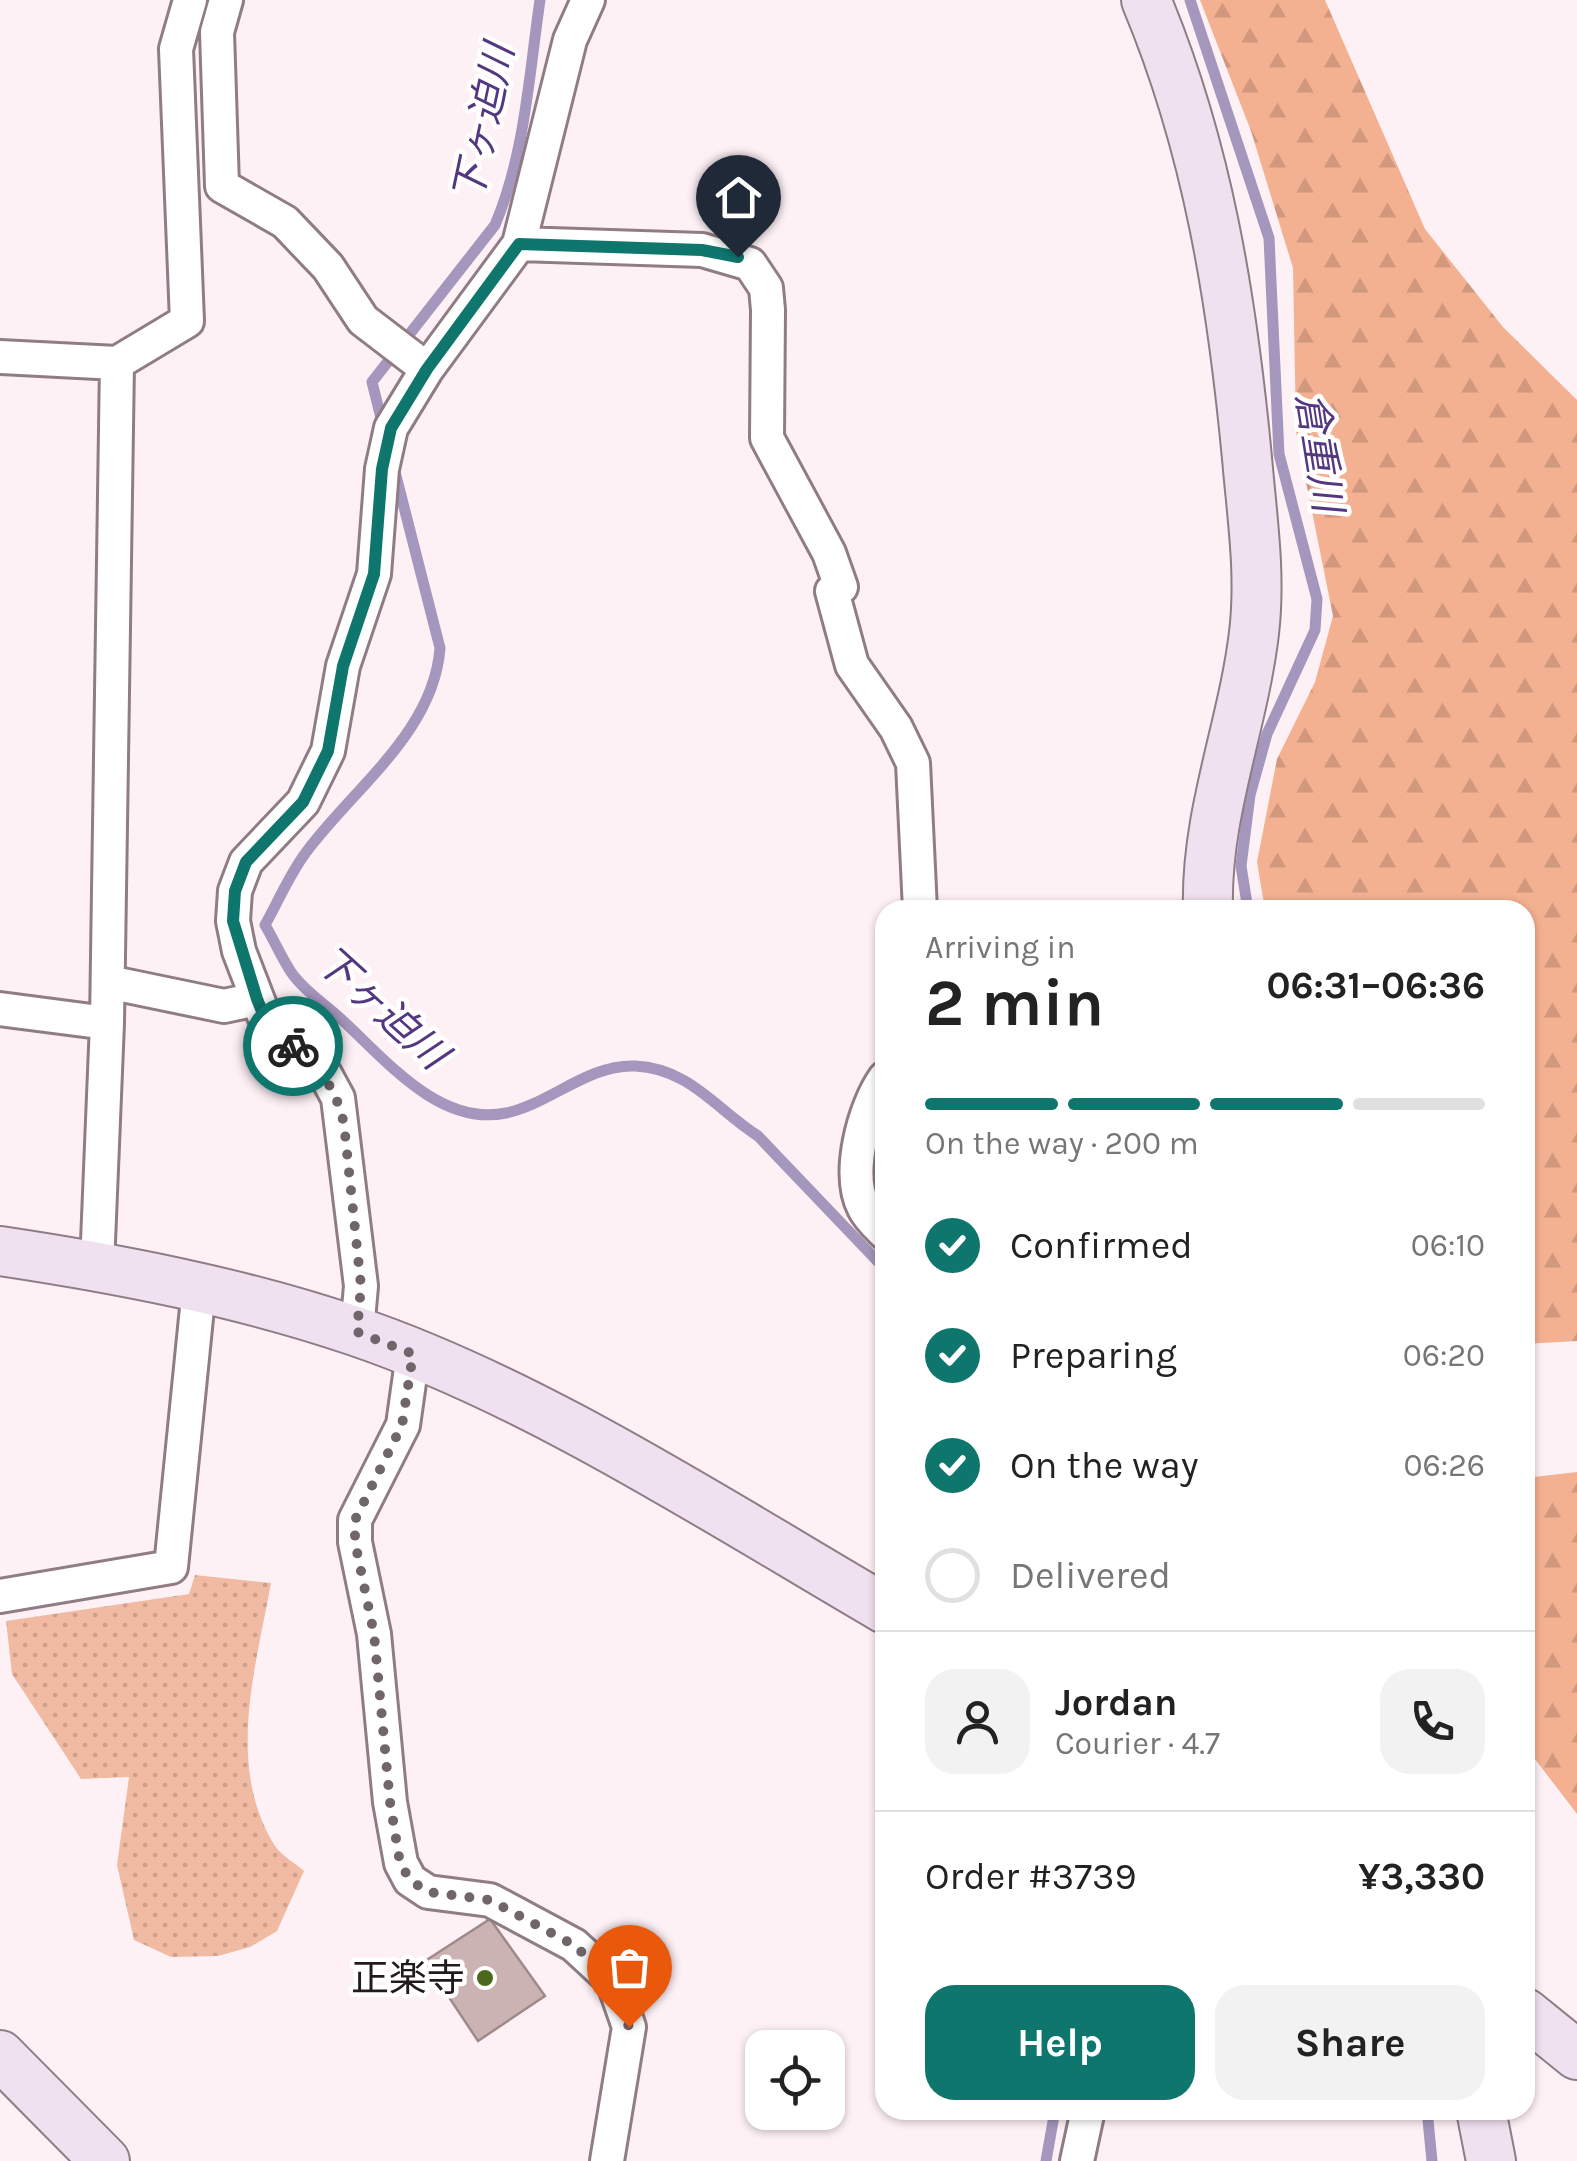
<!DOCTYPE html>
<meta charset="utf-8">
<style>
body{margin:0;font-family:Karla,"Noto Sans JP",sans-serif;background:#f2f2f2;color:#222;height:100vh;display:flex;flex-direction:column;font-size:38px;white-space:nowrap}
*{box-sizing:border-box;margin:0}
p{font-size:32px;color:#767676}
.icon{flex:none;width:55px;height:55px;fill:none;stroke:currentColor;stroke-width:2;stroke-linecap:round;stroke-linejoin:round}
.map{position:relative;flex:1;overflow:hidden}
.drawer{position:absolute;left:875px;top:900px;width:660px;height:1220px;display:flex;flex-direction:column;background:#fff;border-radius:30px;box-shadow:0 2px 8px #0004}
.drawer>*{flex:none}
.controls{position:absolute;left:745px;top:2030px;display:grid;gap:20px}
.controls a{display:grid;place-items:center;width:100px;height:100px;border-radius:20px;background:#fff;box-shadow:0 2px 8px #0004;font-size:50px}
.pin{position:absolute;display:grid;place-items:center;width:85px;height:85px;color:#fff;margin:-102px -42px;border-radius:50% 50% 50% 0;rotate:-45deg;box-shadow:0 0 10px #0007}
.pin .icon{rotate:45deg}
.courier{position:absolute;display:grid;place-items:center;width:100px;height:100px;margin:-50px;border:8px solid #0f766e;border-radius:50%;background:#fff;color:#222;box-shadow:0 2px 12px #0007}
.overview em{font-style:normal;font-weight:700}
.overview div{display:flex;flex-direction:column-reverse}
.overview{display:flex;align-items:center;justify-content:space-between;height:170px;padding:0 50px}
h1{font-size:65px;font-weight:700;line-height:75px}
.bar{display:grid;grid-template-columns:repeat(4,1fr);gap:15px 10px;align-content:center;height:120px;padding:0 50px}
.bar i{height:12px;border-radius:8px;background:#e0e0e0}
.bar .on{background:#0f766e}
.bar p{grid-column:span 4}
.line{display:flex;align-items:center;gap:25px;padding:0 50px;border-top:2px solid #e0e0e0}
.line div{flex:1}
.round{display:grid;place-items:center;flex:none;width:105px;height:105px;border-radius:30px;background:#f2f2f2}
ol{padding:0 50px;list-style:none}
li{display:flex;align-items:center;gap:30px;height:110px}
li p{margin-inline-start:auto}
li .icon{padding:10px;border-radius:50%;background:#0f766e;color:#fff;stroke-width:4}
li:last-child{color:#767676}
li i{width:55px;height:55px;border:5px solid #e0e0e0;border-radius:50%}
.cta{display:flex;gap:20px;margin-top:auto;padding:20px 50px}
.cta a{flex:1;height:115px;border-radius:30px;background:#0f766e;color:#fff;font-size:40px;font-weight:700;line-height:115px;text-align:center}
.cta a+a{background:#f2f2f2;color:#222}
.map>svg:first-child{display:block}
</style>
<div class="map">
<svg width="1577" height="2161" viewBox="0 0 1577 2161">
<defs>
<pattern id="forest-firs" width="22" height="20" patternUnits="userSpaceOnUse" patternTransform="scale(2.5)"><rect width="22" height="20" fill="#f4b191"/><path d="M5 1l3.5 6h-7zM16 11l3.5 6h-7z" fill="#d1987d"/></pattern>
<pattern id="park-dots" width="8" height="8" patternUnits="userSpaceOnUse" patternTransform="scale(2.5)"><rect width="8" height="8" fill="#f0bba2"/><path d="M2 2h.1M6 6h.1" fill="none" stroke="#cea08b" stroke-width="1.8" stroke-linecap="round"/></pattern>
</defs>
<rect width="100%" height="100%" fill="#fef1f6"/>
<path fill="url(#forest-firs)" d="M1200,0H1325L1425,229L1503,327L1577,400V1341L1525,1344V910H1265L1257,862L1277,759L1315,682L1333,616L1296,432L1293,268L1251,131Z
M1577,1472V1814L1525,1746V1478Z"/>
<path fill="url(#park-dots)" d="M195,1575L271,1583C256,1667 225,1766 275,1846C281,1855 295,1863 304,1871L277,1931L250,1947L218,1956L171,1957L134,1940L117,1865L129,1777L81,1779L12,1674L6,1621L189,1594Z"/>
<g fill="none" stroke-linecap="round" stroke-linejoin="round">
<path stroke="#a496bc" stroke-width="11" d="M1190,0L1269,238L1279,454L1317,599L1315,630L1267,734L1250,795L1241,866L1248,910
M383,426L372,382L495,225C525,154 529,75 540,0
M394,468L440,648C434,731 355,787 307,851C290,873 279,900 265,925C274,940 281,957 291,972C303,990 325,1004 341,1019C385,1059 439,1127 506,1113C550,1104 588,1064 635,1066C689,1068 717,1110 758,1136L885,1269
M1427,2110L1432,2161
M1046,2161L1055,2110"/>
</g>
<path fill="#cbb3b3" stroke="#a08a89" stroke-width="2.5" d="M490,1919L545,1996L478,2041L425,1961Z"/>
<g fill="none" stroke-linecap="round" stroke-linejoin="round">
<g stroke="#907c84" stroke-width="38">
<path id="street" d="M226,0L217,32L222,186L285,222L328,267L363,320L427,369
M519,244L702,250L750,264L766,288L768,310L767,438L829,553L841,587L832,591L852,665L896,728L913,763L920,910
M0,357L117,363L107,1023L97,1266
M117,363L187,321L176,49L190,0
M108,982L224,1006L257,999
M0,1009L107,1023
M885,1078C864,1107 846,1174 864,1208C869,1218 878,1226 885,1233
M357,1331L361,1286L338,1098L325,1074L266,1021L239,951L233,921L235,891L246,862L303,802L328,751L343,666L374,574L382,469L391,428L427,369L519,244L570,40L588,0
M413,1354L403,1425L355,1520V1542L374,1634L390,1802L401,1863L410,1880L428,1892L490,1900L574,1945L613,1981L629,2027L607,2161
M0,1596L171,1567L199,1288
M1077,2161L1088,2110"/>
</g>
<g stroke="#907c84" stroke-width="52">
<path id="secondary" d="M1146,0C1208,148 1232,300 1247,458C1252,517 1261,574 1254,633C1243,726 1205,815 1208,910
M0,1251C120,1269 240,1292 355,1331C535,1392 720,1513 885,1609
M1525,2013L1577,2055
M0,2055L105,2161
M1481,2110L1491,2161"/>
</g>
<use href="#street" stroke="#fff" stroke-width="32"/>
<use href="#secondary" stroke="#f0e1f1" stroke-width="48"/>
</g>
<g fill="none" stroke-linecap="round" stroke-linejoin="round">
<path stroke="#6f656a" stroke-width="10" stroke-dasharray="0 18" d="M293,1046C321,1068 336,1089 344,1124L361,1286L357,1332L413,1354L402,1425L355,1520V1542L374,1634L390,1802L400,1863L410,1880L428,1892L490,1900L574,1945L613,1981L629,2027"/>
<path stroke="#0f766e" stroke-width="12" d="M293,1046L266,1021L257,999L233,921L235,891L246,862L303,802L328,751L343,666L374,574L382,469L391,428L427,369L519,244L702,250L738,257"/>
</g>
<circle fill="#4c681b" stroke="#fff" stroke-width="4" cx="485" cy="1978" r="10"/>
<g text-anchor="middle" stroke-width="9" stroke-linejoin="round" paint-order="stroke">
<g font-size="38" fill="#221a1e" stroke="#fff" text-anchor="end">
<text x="465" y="1991">正楽寺</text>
</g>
<g font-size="40" font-style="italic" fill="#533780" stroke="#fff">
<text transform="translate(483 123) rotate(-78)" y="14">下ヶ迫川</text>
<text transform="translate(1320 452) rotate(81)" y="14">倉重川</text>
<text transform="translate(382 1007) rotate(42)" y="14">下ヶ迫川</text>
</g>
</g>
</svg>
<div class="controls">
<a><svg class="icon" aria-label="locate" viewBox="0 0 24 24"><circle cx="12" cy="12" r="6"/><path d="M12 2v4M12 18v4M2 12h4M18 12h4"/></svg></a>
</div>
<div class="pin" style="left:629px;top:2027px;background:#ea580c"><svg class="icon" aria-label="bag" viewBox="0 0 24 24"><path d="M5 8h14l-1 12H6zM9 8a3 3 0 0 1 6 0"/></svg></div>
<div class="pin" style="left:738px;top:257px;background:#1f2937"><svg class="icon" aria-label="home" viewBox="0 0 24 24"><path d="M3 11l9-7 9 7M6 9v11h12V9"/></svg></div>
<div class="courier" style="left:293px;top:1046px"><svg class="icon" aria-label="bike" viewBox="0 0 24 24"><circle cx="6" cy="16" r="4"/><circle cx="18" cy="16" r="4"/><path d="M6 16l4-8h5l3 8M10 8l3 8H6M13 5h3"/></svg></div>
<section class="drawer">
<div class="overview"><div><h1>2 min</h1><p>Arriving in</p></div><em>06:31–06:36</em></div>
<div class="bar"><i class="on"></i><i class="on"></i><i class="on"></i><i></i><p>On the way · 200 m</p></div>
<ol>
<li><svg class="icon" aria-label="check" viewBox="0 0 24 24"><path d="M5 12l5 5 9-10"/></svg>Confirmed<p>06:10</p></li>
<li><svg class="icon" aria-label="check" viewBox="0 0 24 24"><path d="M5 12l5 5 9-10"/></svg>Preparing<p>06:20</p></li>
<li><svg class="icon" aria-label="check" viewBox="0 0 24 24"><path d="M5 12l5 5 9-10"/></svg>On the way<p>06:26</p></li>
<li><i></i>Delivered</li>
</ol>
<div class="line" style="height:180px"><a class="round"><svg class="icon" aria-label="person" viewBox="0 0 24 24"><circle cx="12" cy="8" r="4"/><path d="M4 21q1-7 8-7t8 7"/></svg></a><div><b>Jordan</b><p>Courier · 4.7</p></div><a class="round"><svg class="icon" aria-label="phone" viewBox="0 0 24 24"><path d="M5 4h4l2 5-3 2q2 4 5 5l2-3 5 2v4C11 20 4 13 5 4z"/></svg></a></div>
<div class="line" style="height:130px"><div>Order #3739</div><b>¥3,330</b></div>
<div class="cta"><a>Help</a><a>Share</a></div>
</section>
</div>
